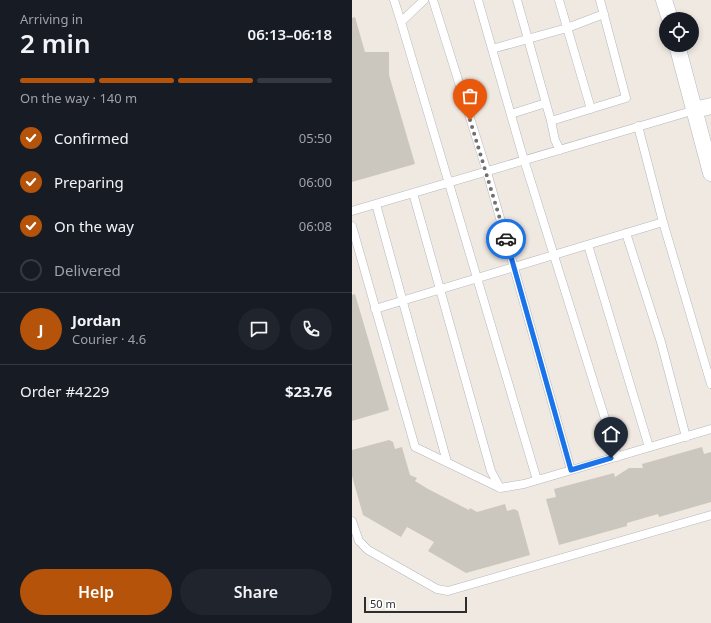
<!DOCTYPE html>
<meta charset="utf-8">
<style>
body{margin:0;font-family:"Noto Sans",sans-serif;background:#20242c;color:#f1f3f6;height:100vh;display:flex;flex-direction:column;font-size:15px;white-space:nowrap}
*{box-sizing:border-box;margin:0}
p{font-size:13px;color:#9ea1a6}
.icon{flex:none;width:22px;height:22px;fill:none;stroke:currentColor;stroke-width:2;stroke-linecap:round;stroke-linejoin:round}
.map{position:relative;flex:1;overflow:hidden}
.sheet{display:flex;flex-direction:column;background:#171b24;width:352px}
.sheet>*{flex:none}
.tools{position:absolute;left:307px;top:12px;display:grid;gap:8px}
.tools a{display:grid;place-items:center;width:40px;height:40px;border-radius:50%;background:#171b24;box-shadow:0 2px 6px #0003;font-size:20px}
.scale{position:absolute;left:12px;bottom:10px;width:103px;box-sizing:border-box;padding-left:4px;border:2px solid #2e2e2e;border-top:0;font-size:11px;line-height:14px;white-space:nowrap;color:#2e2e2e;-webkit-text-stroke:3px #fff;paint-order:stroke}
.pin{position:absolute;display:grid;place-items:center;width:34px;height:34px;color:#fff;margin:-41px -17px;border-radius:50% 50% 50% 0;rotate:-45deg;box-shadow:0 0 4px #0007}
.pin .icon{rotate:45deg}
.courier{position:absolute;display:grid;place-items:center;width:40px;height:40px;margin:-20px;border:3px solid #1a73e8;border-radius:50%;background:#fff;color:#222;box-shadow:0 1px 5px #0007}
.overview em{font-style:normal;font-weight:600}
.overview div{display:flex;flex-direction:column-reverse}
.overview{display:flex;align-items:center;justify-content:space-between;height:68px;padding:0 20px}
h1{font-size:26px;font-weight:600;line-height:30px}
.bar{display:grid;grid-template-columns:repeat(4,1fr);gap:6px 4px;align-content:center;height:48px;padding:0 20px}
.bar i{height:5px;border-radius:3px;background:#363941}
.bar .selected{background:#b45309}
.bar p{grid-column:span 4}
.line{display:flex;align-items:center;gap:10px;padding:0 20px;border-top:1px solid #363941}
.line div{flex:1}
.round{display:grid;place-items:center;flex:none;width:42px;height:42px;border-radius:21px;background:#20242c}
ol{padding:0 20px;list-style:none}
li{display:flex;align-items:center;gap:12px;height:44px}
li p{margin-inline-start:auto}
li .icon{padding:4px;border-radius:50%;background:#b45309;color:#fff;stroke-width:4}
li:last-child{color:#9ea1a6}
li i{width:22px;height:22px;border:2px solid #363941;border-radius:50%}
.button{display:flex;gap:8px;margin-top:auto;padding:8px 20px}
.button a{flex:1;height:46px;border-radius:24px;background:#b45309;color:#fff;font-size:16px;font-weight:600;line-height:46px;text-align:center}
.button a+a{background:#20242c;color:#f1f3f6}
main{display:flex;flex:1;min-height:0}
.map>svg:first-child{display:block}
</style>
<main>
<section class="sheet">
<div class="overview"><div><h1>2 min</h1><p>Arriving in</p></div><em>06:13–06:18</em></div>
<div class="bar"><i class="selected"></i><i class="selected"></i><i class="selected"></i><i></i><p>On the way · 140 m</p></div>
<ol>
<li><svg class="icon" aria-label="check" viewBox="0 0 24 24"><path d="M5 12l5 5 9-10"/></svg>Confirmed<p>05:50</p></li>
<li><svg class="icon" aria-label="check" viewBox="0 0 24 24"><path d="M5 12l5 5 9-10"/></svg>Preparing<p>06:00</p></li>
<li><svg class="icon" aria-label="check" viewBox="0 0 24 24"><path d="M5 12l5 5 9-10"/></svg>On the way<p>06:08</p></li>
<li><i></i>Delivered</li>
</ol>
<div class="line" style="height:72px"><b class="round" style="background:#b45309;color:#fff">J</b><div><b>Jordan</b><p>Courier · 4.6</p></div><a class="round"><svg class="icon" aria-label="chat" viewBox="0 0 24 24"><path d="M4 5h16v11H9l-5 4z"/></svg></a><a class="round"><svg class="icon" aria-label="phone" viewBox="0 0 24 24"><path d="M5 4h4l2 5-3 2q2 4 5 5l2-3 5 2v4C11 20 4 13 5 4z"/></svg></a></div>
<div class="line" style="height:52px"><div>Order #4229</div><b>$23.76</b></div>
<div class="button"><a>Help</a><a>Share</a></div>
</section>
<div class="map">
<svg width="359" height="623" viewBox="0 0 359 623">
<rect width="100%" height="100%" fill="#efe9e1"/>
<path fill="#cbc7bf" d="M3,17L13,52H37V75L63,164L0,182V18Z
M3,294L37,410L0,421V295Z
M37,440L41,442L43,449L50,447L58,475L65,478L63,481L76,489L117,510L118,508L125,512L153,504L155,511L162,509L166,511L178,555L114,573L76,551L82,542L55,527L49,537L11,515L0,476V450Z
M350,447L352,454L359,452V502L307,517L306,514L275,523V526L207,545L194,499L204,497L202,489L262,473L263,477L277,468H291L290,464Z"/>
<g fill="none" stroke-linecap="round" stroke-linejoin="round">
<g stroke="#b4b7c1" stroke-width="9">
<path id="lane" d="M42,0L49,22L72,0
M81,0L135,172L219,470
M126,0L169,150L265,457
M165,0L199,121L274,98L248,0
M207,0L239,109
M49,22L185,480
M140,49L215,28L252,14
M159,114L194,103
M199,121L203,140L208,150
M286,126L311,222L359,384
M61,193L139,471L148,488
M24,204L95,462
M0,211L343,110
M0,226L63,447L148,488L172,484L359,429
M274,233L309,342L334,437
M236,245L297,447
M23,309L311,222
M0,521L7,541L16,550L85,589L96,591L359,515"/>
</g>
<g stroke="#b4b7c1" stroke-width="17">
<path id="street" d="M312,0L318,19
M325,45L359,173
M343,110L359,106"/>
</g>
<use href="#lane" stroke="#fff" stroke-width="8"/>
<use href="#street" stroke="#fff" stroke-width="16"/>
</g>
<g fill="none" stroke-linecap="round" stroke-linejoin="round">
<path stroke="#726f6d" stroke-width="4" stroke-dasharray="0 7.2" d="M118,120L154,239"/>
<path stroke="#1a73e8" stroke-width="5" d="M154,239L219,470L259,458"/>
</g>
</svg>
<div class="tools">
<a><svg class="icon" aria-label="locate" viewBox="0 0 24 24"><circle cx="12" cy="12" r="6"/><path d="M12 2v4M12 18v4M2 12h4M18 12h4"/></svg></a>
</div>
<div class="scale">50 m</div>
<div class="pin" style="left:118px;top:120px;background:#ea580c"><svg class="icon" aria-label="bag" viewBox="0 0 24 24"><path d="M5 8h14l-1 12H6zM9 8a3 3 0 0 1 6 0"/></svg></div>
<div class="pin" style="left:259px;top:458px;background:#1f2937"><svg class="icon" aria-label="home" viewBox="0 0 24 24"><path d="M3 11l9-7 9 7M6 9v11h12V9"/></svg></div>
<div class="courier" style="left:154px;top:239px"><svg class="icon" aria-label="car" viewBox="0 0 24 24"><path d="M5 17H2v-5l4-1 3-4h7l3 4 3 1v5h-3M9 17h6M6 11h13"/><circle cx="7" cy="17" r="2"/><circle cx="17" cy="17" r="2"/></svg></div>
</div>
</main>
